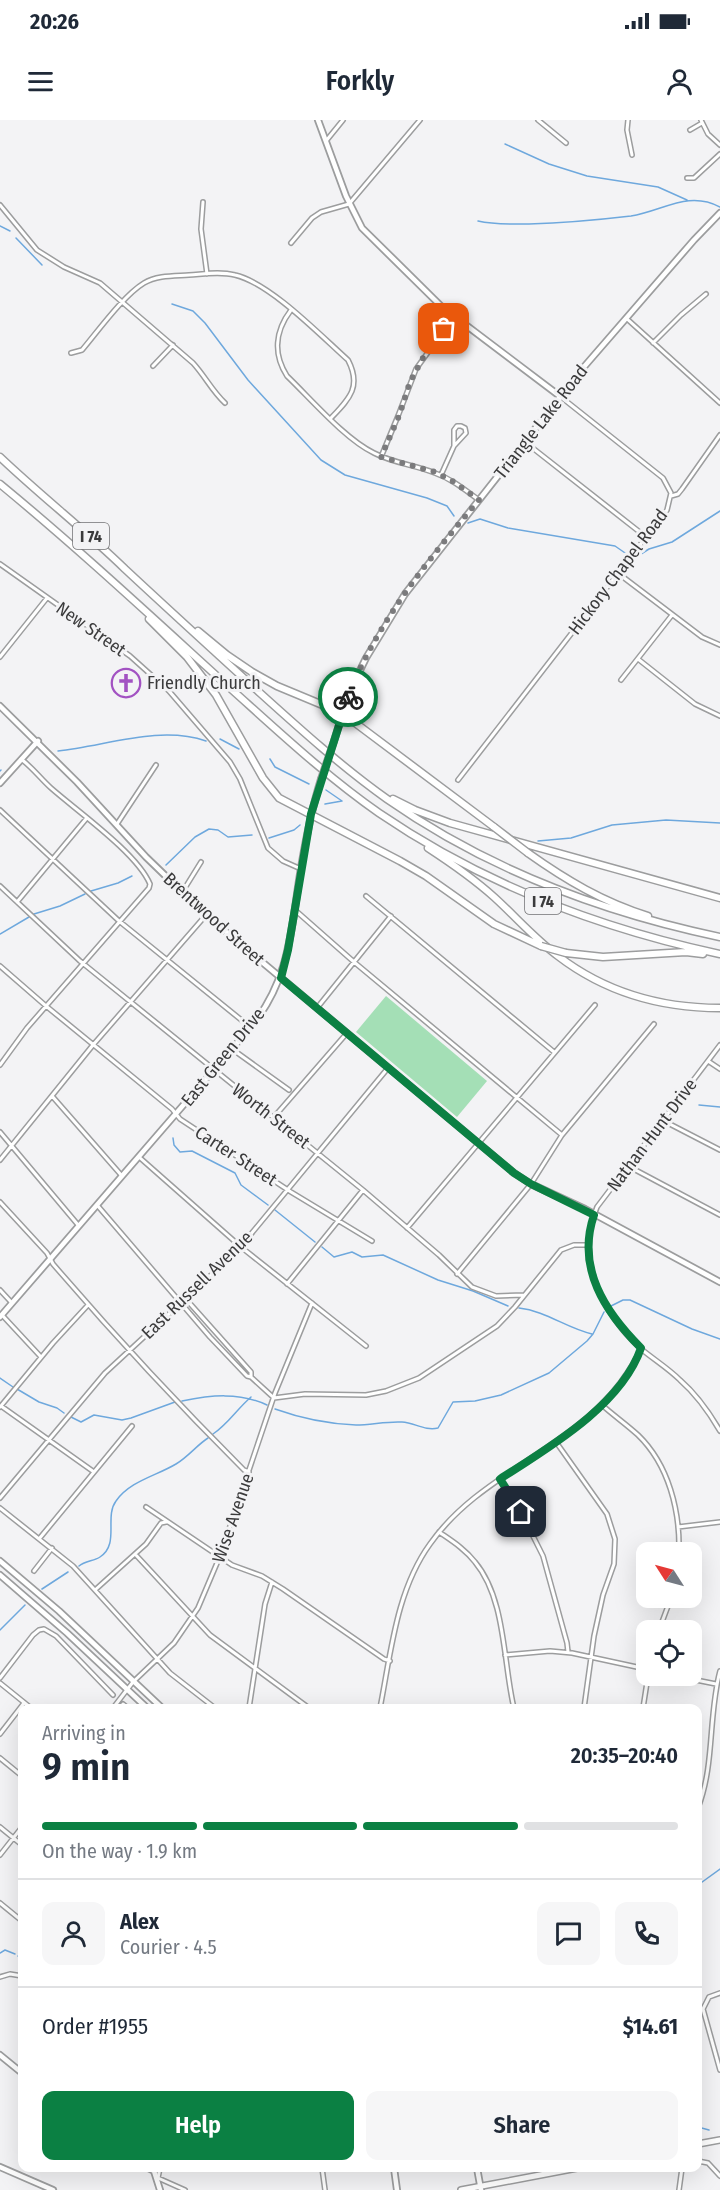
<!DOCTYPE html>
<meta charset="utf-8">
<style>
body{margin:0;font-family:"Fira Sans Condensed",sans-serif;background:#f6f6f7;color:#1f2937;height:100vh;display:flex;flex-direction:column;font-size:22px;white-space:nowrap}
*{box-sizing:border-box;margin:0}
p{font-size:20px;color:#747a83}
.icon{flex:none;width:33px;height:33px;fill:none;stroke:currentColor;stroke-width:2;stroke-linecap:round;stroke-linejoin:round}
.map{position:relative;flex:1;overflow:hidden}
.sheet{position:absolute;left:18px;top:1584px;width:684px;height:468px;display:flex;flex-direction:column;background:#fff;border-radius:12px;box-shadow:0 6px 24px #0002}
.sheet>*{flex:none}
.needle{width:39px;rotate:306deg}
.controls{position:absolute;left:636px;top:1422px;display:grid;gap:12px}
.controls a{display:grid;place-items:center;width:66px;height:66px;border-radius:12px;background:#fff;box-shadow:0 6px 24px #0002;font-size:30px}
.pin{position:absolute;display:grid;place-items:center;width:51px;height:51px;color:#fff;margin:-26px;border-radius:12px;box-shadow:0 3px 9px #0006}
.courier{position:absolute;display:grid;place-items:center;width:60px;height:60px;margin:-30px;border:4px solid #0b8043;border-radius:50%;background:#fff;color:#222;box-shadow:0 2px 8px #0007}
.summary em{font-style:normal;font-weight:600}
.summary div{display:flex;flex-direction:column-reverse}
.summary{display:flex;align-items:center;justify-content:space-between;height:102px;padding:0 24px}
h1{font-size:39px;font-weight:600;line-height:45px}
.bar{display:grid;grid-template-columns:repeat(4,1fr);gap:9px 6px;align-content:center;height:72px;padding:0 24px}
.bar i{height:8px;border-radius:4px;background:#e0e1e3}
.bar .on{background:#0b8043}
.bar p{grid-column:span 4}
.line{display:flex;align-items:center;gap:15px;padding:0 24px;border-top:2px solid #e0e1e3}
.line div{flex:1}
.round{display:grid;place-items:center;flex:none;width:63px;height:63px;border-radius:12px;background:#f6f6f7}
.action{display:flex;gap:12px;margin-top:auto;padding:12px 24px}
.action a{flex:1;height:69px;border-radius:12px;background:#0b8043;color:#fff;font-size:24px;font-weight:600;line-height:69px;text-align:center}
.action a+a{background:#f6f6f7;color:#1f2937}
.status{display:flex;justify-content:space-between;align-items:center;height:42px;padding:0 30px;background:#fff;direction:ltr}
.status svg{height:16px;fill:currentColor}
header{display:flex;justify-content:space-between;align-items:center;height:78px;padding:0 24px;background:#fff;font-size:27px;font-weight:600}
.map>svg:first-child{display:block}
</style>
<div class="status"><b>20:26</b><svg viewBox="0 0 49 12"><path d="M0 12V9h3v3zM5 12V6h3v6zM10 12V3h3v9zM15 12V0h3v12zM26 1h20v11H26zM47 4h2v5h-2z"/></svg></div>
<header><svg class="icon" aria-label="menu" viewBox="0 0 24 24"><path d="M4 6h16M4 12h16M4 18h16"/></svg>Forkly<svg class="icon" aria-label="person" viewBox="0 0 24 24"><circle cx="12" cy="8" r="4"/><path d="M4 21q1-7 8-7t8 7"/></svg></header>
<div class="map">
<svg width="720" height="2070" viewBox="0 0 720 2070">
<rect width="100%" height="100%" fill="#f3f3f5"/>
<path fill="#a4dfb6" d="M386,876L487,961L457,997L356,912Z"/>
<g fill="none" stroke-linecap="round" stroke-linejoin="round">
<path stroke="#6ea8dd" stroke-width="1.5" d="M505,24L549,44L587,56L658,67L687,80
M478,101C495,105 511,104 529,104C563,103 597,100 631,96C663,91 688,70 720,87
M0,106L10,111
M16,118L42,145
M172,184L193,191L205,203L248,260L321,340L345,355L427,378L447,386L454,396
M468,403L480,399L508,408L615,426L628,435
M633,439L649,429L672,422L720,391
M220,619L239,629
M58,631C106,626 159,605 206,621
M270,639L275,647L309,664
M0,651L1,650
M326,670L342,681
M325,684L342,681
M269,718L294,710L300,705
M538,721L571,718L612,705L666,700L720,703
M166,745L195,717L209,709L218,710L228,717L252,715
M91,771L118,763L132,756
M34,794L60,786L85,774
M0,814L29,797
M699,985L720,987
M173,1018L174,1025L180,1032L192,1031L235,1053L241,1065L268,1085
M275,1090L315,1122
M322,1127L334,1137L352,1132L362,1137L383,1135L438,1160L473,1171L508,1186
M609,1187L623,1180H630L692,1209L720,1219
M519,1188C546,1191 566,1208 592,1214
M0,1258L13,1267
M17,1269L39,1282L57,1288L64,1293
M182,1281C211,1275 239,1272 267,1285
M275,1289C300,1298 329,1304 356,1305C371,1305 387,1301 402,1302C415,1303 425,1311 438,1308L453,1282L475,1281L501,1275L549,1253L587,1221L593,1214L604,1192
M71,1297L81,1302L94,1295L122,1300L131,1298L175,1282
M213,1314C228,1304 237,1289 251,1277
M79,1446C85,1441 94,1441 100,1437C120,1424 104,1397 116,1381C130,1361 156,1356 176,1344C188,1337 197,1325 208,1318
M42,1469L68,1452
M0,1510L25,1485
M698,1765L720,1749
M0,1833L5,1830L15,1834
M18,1836L22,1838
M698,2007L709,2010"/>
<g stroke="#9c9d9e" stroke-width="6">
<path id="street" d="M538,0L566,23
M628,0L627,10L632,35
M701,0L708,14L720,25
M690,10L702,3
M326,21L343,0
M687,58H694L720,34
M203,82L201,109L207,154
M0,85L37,130L64,147L100,163L193,243C205,256 212,271 225,283
M291,123L312,98L321,92L349,84L420,0
M291,190C275,211 273,234 287,256C311,279 345,319 374,333C393,343 415,345 435,353C452,359 465,370 479,380
M626,198L720,283
M653,223L681,195L706,174
M71,233L82,230C98,211 124,175 144,163C157,155 175,156 189,155C204,154 220,151 235,155C270,163 320,215 348,240C362,267 349,279 331,298
M153,246L173,225
M525,322L646,417
M381,337L398,296L416,249L454,196
M441,355L454,326V310L457,306H461L465,308L466,313L454,326
M671,376L678,374L682,369L720,315
M0,444L130,536L169,571L230,642L240,659L268,728L283,741L301,749
M619,454L702,517L720,525
M0,537L47,478
M638,539L695,584L720,596
M621,560L672,495
M458,660L667,390L671,373L663,358L561,277
M0,690L119,801L250,907
M117,704L156,645
M0,766L80,841L363,1070L439,1135L472,1167L496,1176L524,1175
M183,771L201,742
M366,776L554,932
M17,782L86,699
M295,790L354,842L562,1015
M0,846L46,886L172,989L180,999L291,1072L372,1121
M317,888L391,796
M720,925L597,1087C589,1106 587,1125 591,1146C598,1179 615,1205 640,1228C653,1239 668,1248 680,1260C696,1274 709,1292 720,1311
M232,929L289,970
M708,941L720,949
M0,945L27,908L149,768L150,764C137,733 77,691 51,668C40,658 33,648 21,639
M52,976L122,1056
M274,997L347,913
M662,1000L720,1030
M0,1012L79,1106
M139,1037L241,1127L366,1226
M0,1040L93,925L206,795
M628,1046L720,1095
M0,1082L47,1133L53,1144C114,1215 178,1284 244,1350L249,1352
M97,1085L210,1217L247,1256L251,1257V1252L185,1178
M407,1108L595,885
M457,1154L531,1064L562,1015L654,904
M287,1164L363,1070
M0,1170L12,1183
M2,1195L41,1237
M251,1257L274,1278L305,1274L366,1275L386,1271L419,1258L497,1206L515,1187L561,1130L574,1125H589
M602,1285C613,1295 626,1304 638,1315C669,1345 680,1391 679,1432
M1,1286L94,1352
M0,1287L53,1223L88,1185
M556,1322L607,1394L615,1419L614,1444L603,1475L594,1516L584,1588
M500,1359L521,1392L543,1436L567,1523L568,1532
M0,1378L105,1253L237,1131L388,948
M146,1387L232,1445L262,1456L283,1469L384,1539L390,1541
M0,1388L73,1446L170,1553L215,1588
M678,1407L720,1402
M439,1412C452,1421 465,1429 475,1442C506,1479 503,1543 514,1588
M39,1419L132,1306
M135,1434L210,1515L309,1588
M34,1451L52,1428
M95,1470L146,1424L161,1403L166,1402
M659,1510L671,1478
M505,1535L550,1531L572,1533L646,1549
M676,1556L716,1564
M0,1558L33,1515L39,1510L44,1509L56,1516L113,1575
M0,1563L31,1588
M123,1584L128,1588
M113,1588L133,1562L174,1523L198,1488L220,1436L275,1273L312,1183
M249,1588L265,1484L272,1462
M380,1588C391,1533 396,1471 430,1424C479,1354 568,1331 620,1263C628,1252 636,1241 641,1228
M643,1588L648,1556
M0,1614L24,1583
M0,1638L22,1656
M698,1688C715,1644 708,1596 720,1551
M0,1707L22,1725
M0,1735L22,1707
M0,1783L22,1801
M0,1857L10,1854L22,1856
M720,1873L709,1877L703,1889L720,1950
M698,2041L708,2043L720,2056
M160,2048L158,2058L185,2070
M322,2048L325,2070
M679,2070L682,2048"/>
</g>
<g stroke="#9c9d9e" stroke-width="8">
<path id="secondary" d="M318,0L346,76L362,108L442,187L561,277
M0,586L77,662L146,737L206,795L514,1053L531,1064L585,1089L720,1162
M334,621L349,573L366,538L405,474L583,248L694,120L720,93
M0,663L38,621
M0,1197L250,908C291,859 291,807 301,748C306,718 312,688 321,659
M0,1441L59,1491L162,1588
M0,1455L67,1513L147,1588
M0,1935L22,1953
M0,2047L53,2070
M148,2048L154,2051L160,2070
M394,2048L397,2070
M477,2048L481,2070"/>
</g>
<g stroke="#9c9d9e" stroke-width="8">
<path id="primary" d="M698,2024L720,2020
M461,2070L577,2048"/>
</g>
<g stroke="#9c9d9e" stroke-width="9">
<path id="highway" d="M0,337C41,376 85,410 125,449C169,490 214,531 259,572C300,609 342,647 387,679C487,749 601,792 720,817
M0,364C79,429 154,499 230,568C278,611 326,656 379,693C483,764 598,808 720,834
M149,499L187,537L216,575L263,658L279,678L400,741L426,756L494,804L541,826
M198,511L227,535L252,552L277,566L342,593L494,707
M393,679L415,690L450,703L720,778
M428,728C451,743 474,759 494,777C516,797 535,819 558,836C605,872 661,888 720,888
M528,733C566,760 603,782 648,796
M566,833L603,837L686,832L703,834"/>
</g>
<use href="#street" stroke="#fff" stroke-width="3"/>
<use href="#secondary" stroke="#fff" stroke-width="4.5"/>
<use href="#primary" stroke="#fff" stroke-width="5"/>
<use href="#highway" stroke="#fff" stroke-width="6"/>
<g stroke="#9c9d9e" stroke-width="8" stroke-linecap="butt">
<path id="secondary-bridge" d="M321,659L334,621"/>
</g>
<g stroke="#9c9d9e" stroke-width="9" stroke-linecap="butt">
<path id="highway-bridge" d="M494,707L528,733
M541,826L566,833"/>
</g>
<use href="#secondary-bridge" stroke="#fff" stroke-width="4.5"/>
<use href="#highway-bridge" stroke="#fff" stroke-width="6"/>
</g>
<g fill="none" stroke-linecap="round" stroke-linejoin="round">
<path stroke="#7b7b7d" stroke-width="6" stroke-dasharray="0 10.8" d="M348,577C377,502 428,440 479,380L454,362L435,352L381,337L399,296L410,262L424,236L444,209"/>
<path stroke="#0b8043" stroke-width="8" d="M348,577L311,694L288,830L281,858L514,1053L531,1064L594,1095C576,1148 605,1192 641,1228C621,1286 548,1328 500,1359L521,1392"/>
</g>
<defs>
<g id="church-ring" transform="scale(1.5)"><circle r="9.5" fill="#f3f3f5" stroke="#a252c2" stroke-width="1.5"/><path d="M-1.2-6h2.4v3.5h3.3v2.4h-3.3V6h-2.4V-.1h-3.3v-2.4h3.3Z" fill="#a252c2"/></g>
</defs>
<g fill-rule="evenodd">
<use href="#church-ring" x="126" y="563"/>
</g>
<g text-anchor="middle" stroke-width="6" stroke-linejoin="round" paint-order="stroke">
<g fill="#f3f3f5" stroke="#727274" stroke-width="1.5">
<rect x="73" y="403" width="36" height="26" rx="4.5"/>
<rect x="525" y="768" width="36" height="26" rx="4.5"/>
</g>
<g font-size="16" font-weight="bold" fill="#3b3b3c">
<text x="91" y="422">I 74</text>
<text x="543" y="787">I 74</text>
</g>
<g font-size="18" fill="#3b3b3c" stroke="#f3f3f5">
<text transform="translate(541 302) rotate(-52)" y="6">Triangle Lake Road</text>
<text transform="translate(618 452) rotate(-53)" y="6">Hickory Chapel Road</text>
<text transform="translate(91 509) rotate(35)" y="6">New Street</text>
<text transform="translate(214 799) rotate(42)" y="6">Brentwood Street</text>
<text transform="translate(223 937) rotate(-51)" y="6">East Green Drive</text>
<text transform="translate(271 996) rotate(38)" y="6">Worth Street</text>
<text transform="translate(652 1015) rotate(-53)" y="6">Nathan Hunt Drive</text>
<text transform="translate(236 1036) rotate(33)" y="6">Carter Street</text>
<text transform="translate(197 1165) rotate(-44)" y="6">East Russell Avenue</text>
<text transform="translate(233 1398) rotate(-71)" y="6">Wise Avenue</text>
</g>
<g font-size="18" fill="#3b3b3c" stroke="#f3f3f5" text-anchor="start">
<text x="147" y="569">Friendly Church</text>
</g>
</g>
</svg>
<div class="controls">
<a><svg class="needle" viewBox="-14 -14 28 28"><path d="M0-13l5 13h-10z" fill="#e53935"/><path d="M0 13l5-13h-10z" fill="#747a83"/></svg></a>
<a><svg class="icon" aria-label="locate" viewBox="0 0 24 24"><circle cx="12" cy="12" r="6"/><path d="M12 2v4M12 18v4M2 12h4M18 12h4"/></svg></a>
</div>
<div class="pin" style="left:444px;top:209px;background:#ea580c"><svg class="icon" aria-label="bag" viewBox="0 0 24 24"><path d="M5 8h14l-1 12H6zM9 8a3 3 0 0 1 6 0"/></svg></div>
<div class="pin" style="left:521px;top:1392px;background:#1f2937"><svg class="icon" aria-label="home" viewBox="0 0 24 24"><path d="M3 11l9-7 9 7M6 9v11h12V9"/></svg></div>
<div class="courier" style="left:348px;top:577px"><svg class="icon" aria-label="bike" viewBox="0 0 24 24"><circle cx="6" cy="16" r="4"/><circle cx="18" cy="16" r="4"/><path d="M6 16l4-8h5l3 8M10 8l3 8H6M13 5h3"/></svg></div>
<section class="sheet">
<div class="summary"><div><h1>9 min</h1><p>Arriving in</p></div><em>20:35–20:40</em></div>
<div class="bar"><i class="on"></i><i class="on"></i><i class="on"></i><i></i><p>On the way · 1.9 km</p></div>
<div class="line" style="height:108px"><a class="round"><svg class="icon" aria-label="person" viewBox="0 0 24 24"><circle cx="12" cy="8" r="4"/><path d="M4 21q1-7 8-7t8 7"/></svg></a><div><b>Alex</b><p>Courier · 4.5</p></div><a class="round"><svg class="icon" aria-label="chat" viewBox="0 0 24 24"><path d="M4 5h16v11H9l-5 4z"/></svg></a><a class="round"><svg class="icon" aria-label="phone" viewBox="0 0 24 24"><path d="M5 4h4l2 5-3 2q2 4 5 5l2-3 5 2v4C11 20 4 13 5 4z"/></svg></a></div>
<div class="line" style="height:78px"><div>Order #1955</div><b>$14.61</b></div>
<div class="action"><a>Help</a><a>Share</a></div>
</section>
</div>
